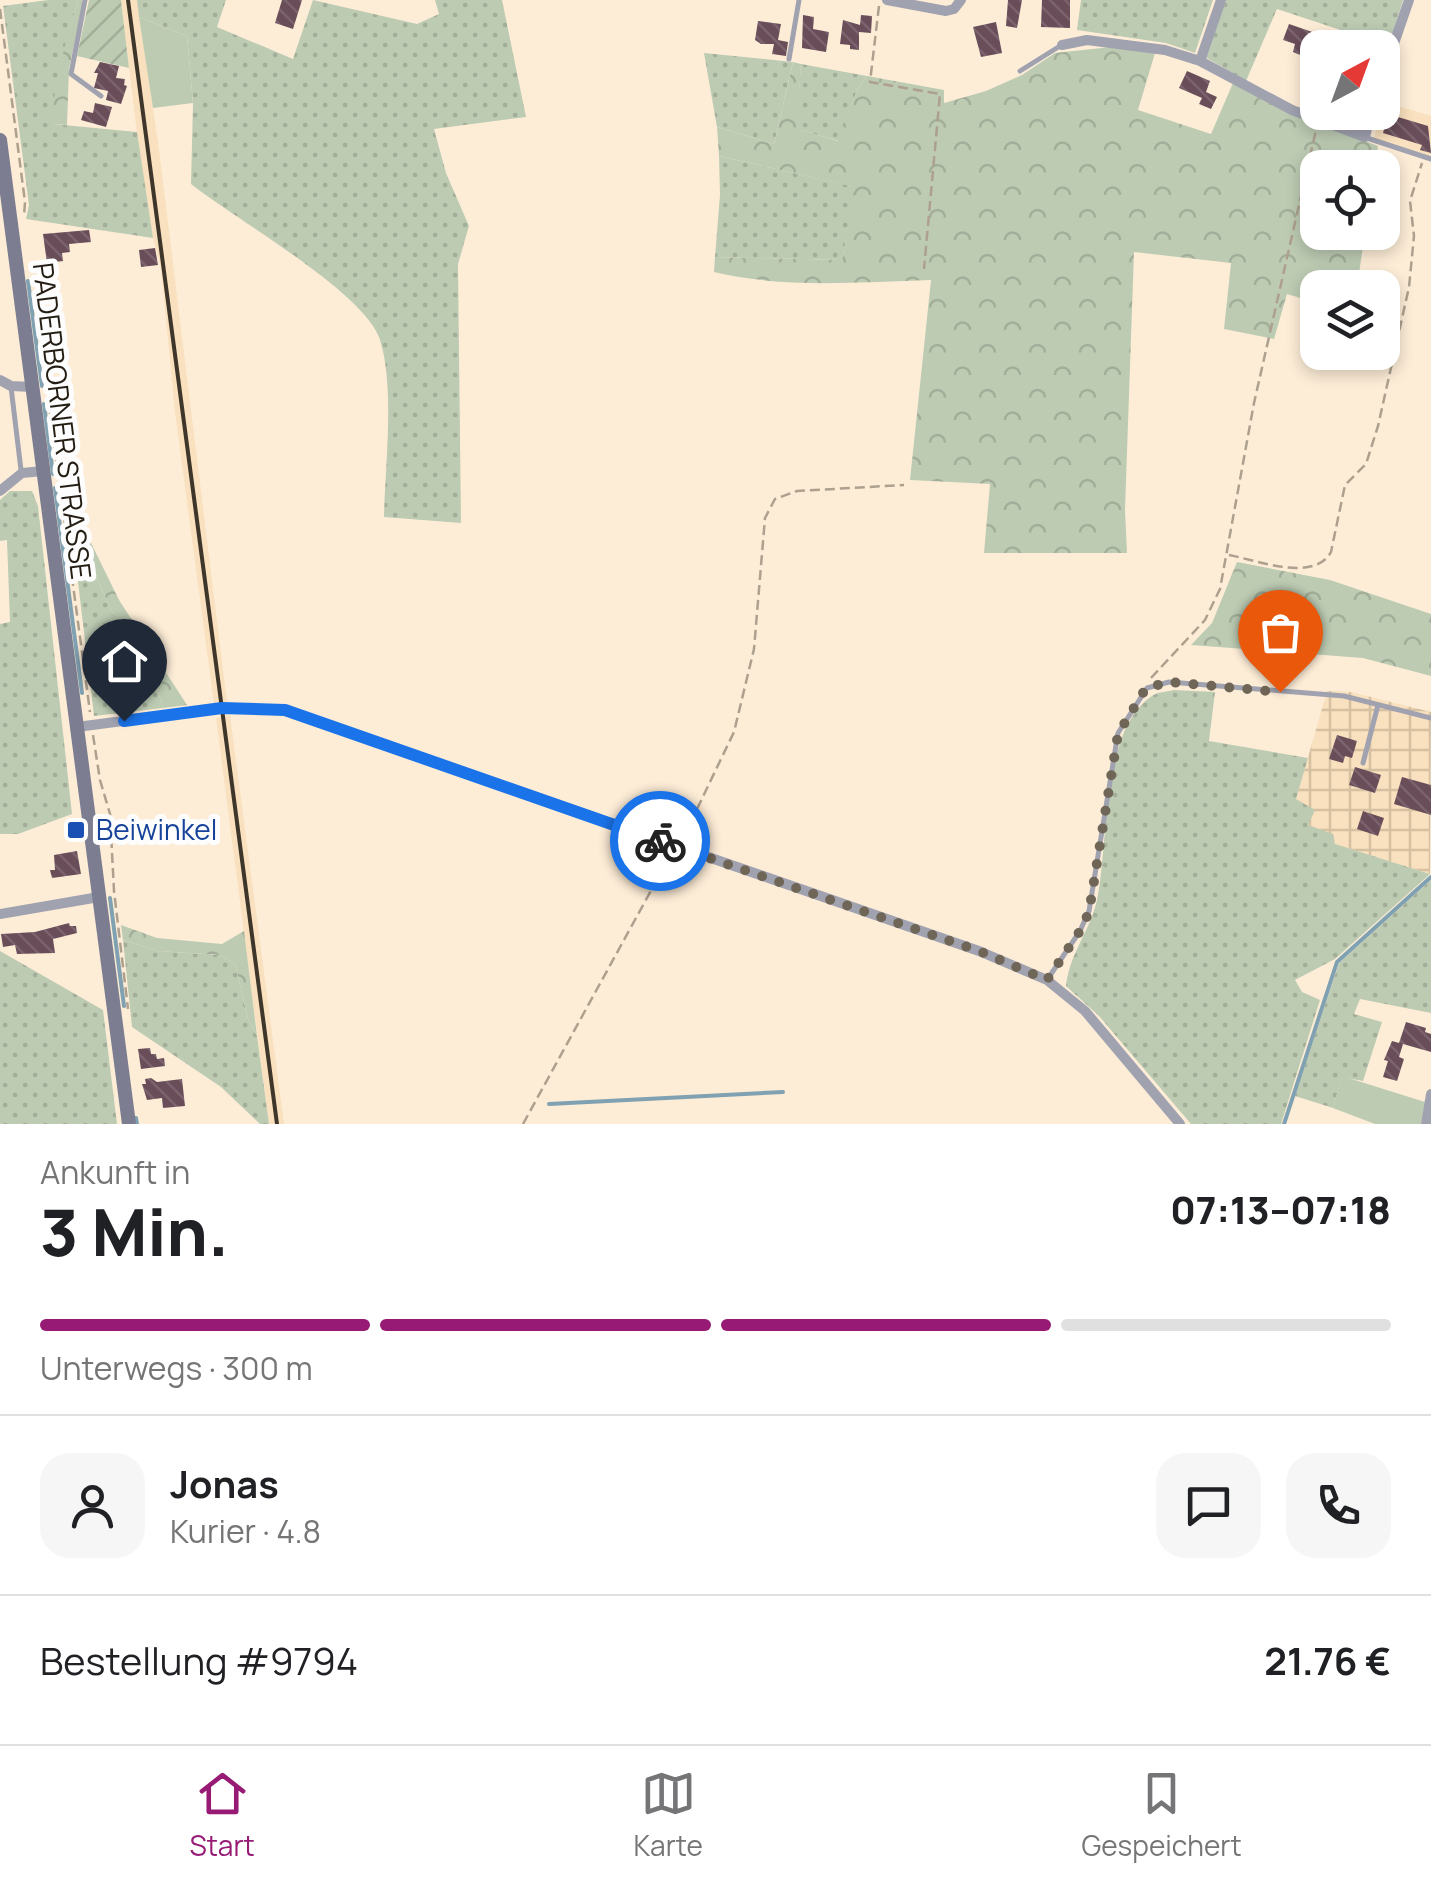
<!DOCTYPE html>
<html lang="de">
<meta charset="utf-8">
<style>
body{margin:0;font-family:Manrope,sans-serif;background:#f6f6f6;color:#202124;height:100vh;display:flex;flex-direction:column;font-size:38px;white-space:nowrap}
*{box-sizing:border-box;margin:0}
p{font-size:32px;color:#757577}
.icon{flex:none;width:55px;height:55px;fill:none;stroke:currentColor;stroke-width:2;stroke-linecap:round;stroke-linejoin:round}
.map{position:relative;height:1124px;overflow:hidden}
.sheet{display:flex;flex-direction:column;background:#fff;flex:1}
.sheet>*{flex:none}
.needle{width:65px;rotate:41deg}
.fabs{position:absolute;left:1300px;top:30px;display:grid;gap:20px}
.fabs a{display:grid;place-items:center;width:100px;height:100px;border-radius:20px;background:#fff;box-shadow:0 5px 15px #0003;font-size:50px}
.pin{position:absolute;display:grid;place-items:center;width:85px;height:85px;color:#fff;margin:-102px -42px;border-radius:50% 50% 50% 0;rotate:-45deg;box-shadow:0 0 10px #0007}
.pin .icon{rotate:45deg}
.courier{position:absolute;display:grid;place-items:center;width:100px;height:100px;margin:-50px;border:8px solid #1a73e8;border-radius:50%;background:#fff;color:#222;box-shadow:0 2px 12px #0007}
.overview em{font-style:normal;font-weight:800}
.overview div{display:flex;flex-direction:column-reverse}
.overview{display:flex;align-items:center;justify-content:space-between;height:170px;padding:0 40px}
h1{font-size:65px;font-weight:800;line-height:75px}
.bar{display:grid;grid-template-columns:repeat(4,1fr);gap:15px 10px;align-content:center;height:120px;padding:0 40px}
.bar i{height:12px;border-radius:8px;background:#e0e0e0}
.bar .on{background:#971b75}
.bar p{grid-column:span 4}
.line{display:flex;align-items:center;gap:25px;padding:0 40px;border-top:2px solid #e0e0e0}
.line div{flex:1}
.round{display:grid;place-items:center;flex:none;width:105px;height:105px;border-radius:30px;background:#f6f6f6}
.tab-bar{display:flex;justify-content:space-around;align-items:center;height:140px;border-top:2px solid #e0e0e0;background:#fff;font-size:28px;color:#757577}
.tab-bar a{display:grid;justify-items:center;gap:5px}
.tab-bar .on{color:#971b75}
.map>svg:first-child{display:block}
</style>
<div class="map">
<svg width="1431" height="1124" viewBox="0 0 1431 1124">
<defs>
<pattern id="industrial-grid" width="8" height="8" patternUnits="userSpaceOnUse" patternTransform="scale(2.5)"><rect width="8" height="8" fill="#f9e0be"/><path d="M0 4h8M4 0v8" fill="none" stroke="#d5c0a2"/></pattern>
<pattern id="grass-dots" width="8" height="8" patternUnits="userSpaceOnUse" patternTransform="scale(2.5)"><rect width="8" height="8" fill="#bdcbb3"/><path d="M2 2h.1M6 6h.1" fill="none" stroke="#a2ae99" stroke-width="1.8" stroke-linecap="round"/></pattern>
<pattern id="forest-crowns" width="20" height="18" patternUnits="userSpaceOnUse" patternTransform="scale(2.5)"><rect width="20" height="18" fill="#bdcbb3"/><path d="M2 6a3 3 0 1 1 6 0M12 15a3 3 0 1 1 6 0" fill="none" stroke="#a2ae99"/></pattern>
<pattern id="garden-furrows" width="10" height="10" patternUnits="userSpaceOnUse" patternTransform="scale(2.5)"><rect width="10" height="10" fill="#bdcbb3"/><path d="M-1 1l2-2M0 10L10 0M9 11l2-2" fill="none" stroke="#a2ae99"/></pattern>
<pattern id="building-back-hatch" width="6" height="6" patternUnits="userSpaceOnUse" patternTransform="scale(2.5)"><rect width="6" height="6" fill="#694d59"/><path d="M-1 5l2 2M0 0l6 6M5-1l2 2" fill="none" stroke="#7a636c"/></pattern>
</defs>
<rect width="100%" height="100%" fill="#fdedd7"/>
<path fill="#f9e0be" d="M121,0H137L158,142L227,702L214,704L175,412L161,268L153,238L139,150Z
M1385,102L1431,116V158L1374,138Z
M230,715L284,1124H269L216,718Z"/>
<path fill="url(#industrial-grid)" d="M1327,691L1351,692L1431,712L1430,874L1334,844L1308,825L1296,799Z"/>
<path fill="url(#grass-dots)" d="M48,0H78L61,62L53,124L137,132L153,238L26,219L29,205L3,6Z
M137,0H226L217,27L293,59L313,0L417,24L439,14L435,0H502L526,117L434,129L446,173L469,226L458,264L461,523L384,517C385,467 395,387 380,340C366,293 235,219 191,184L193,103L187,36L139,17Z
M1081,0H1213L1195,53L1166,43L1077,30Z
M1226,0H1403L1389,46L1277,9L1246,81L1205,57Z
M704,53L793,62L774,144L717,127Z
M801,64L867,76L857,90L839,141L796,129Z
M719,156L856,187L842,260L715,257L720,195Z
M10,491H32L38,506L72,814L18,834H0V624L10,622L7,540L0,541V500Z
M75,557L85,561L98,581L138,667L156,685L163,708L94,716Z
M1174,690L1215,692L1209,741L1308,758L1296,799L1315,810L1308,825L1333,834L1335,844L1430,874L1335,959L1295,980L1302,992L1320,1000L1281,1124H1191L1099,1016L1066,986C1069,954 1090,931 1097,900C1109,845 1100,730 1152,696C1157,692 1166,692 1174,690Z
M1431,880V1013L1360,999L1354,1014L1382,1022L1363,1081L1342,1077L1333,1108L1295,1096L1339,963Z
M123,940L157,951L220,955L235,964L248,1019L257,1036L269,1124H260L221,1087L132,1027Z
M0,951L103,1010L117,1124H0Z"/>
<path fill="url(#forest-crowns)" d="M78,0H82V7L69,69L67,125L53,124C52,82 67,40 78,0Z
M1111,47L1155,53L1138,110L1211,134L1233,83L1291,113L1378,146L1375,167L1318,168V232L1365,233L1357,287L1318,288L1317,303L1287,294L1274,339L1224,329L1231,263L1134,252L1125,510L1127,553H984L990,484L910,480L931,280C858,282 785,289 714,272L715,257L842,260L855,187L719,156L717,127L774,144L793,62L801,64L797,129L838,141L857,90L867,76L944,90V103L986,91L1022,75L1055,53Z
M68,496L119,600L187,705L163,708L156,685L138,667L98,581L85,562L75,557Z
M1237,562L1330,580L1431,614V676L1363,658L1191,645L1212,623Z
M121,925L157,938L222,944L244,931L257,1036L248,1019L235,964L220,955L157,951L123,940Z"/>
<path fill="url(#garden-furrows)" d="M89,0H121L129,68L77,56Z"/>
<path fill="#bdcbb3" d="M139,17L187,36L193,103L153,108Z
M1342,1076L1425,1102L1421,1124H1375L1333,1108Z"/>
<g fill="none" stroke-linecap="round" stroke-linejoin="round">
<path stroke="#7fa1b1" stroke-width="4" d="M28,281L42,386
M44,404L53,474
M55,488L82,693
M110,898L124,1006
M549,1104L783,1092
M136,1118L137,1124
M1284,1124L1337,962L1431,877"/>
</g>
<path fill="url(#building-back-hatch)" d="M282,0H302L293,29L275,23Z
M1008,0H1022L1017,28L1006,26Z
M1042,0H1070V28L1041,27Z
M803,15L814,17L813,29L829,32L826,52L802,48Z
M861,15L872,16L871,33L859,32V50L850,49V45L840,44L843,20L860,25Z
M758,21L781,24L778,40L788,42L786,56L772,54L774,44H761L755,40Z
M996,22L1002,53L981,57L973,27Z
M1289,24L1324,36L1325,33L1329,35L1328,38L1336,41L1334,48H1318V52L1303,47L1300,55L1293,52L1295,44L1283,40Z
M100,62L119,66L116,78L125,79L124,85L127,86L121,104L106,100L108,91L94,88L98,73H94Z
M1187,71L1210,81L1206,92L1217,97L1211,109L1199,104L1202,98L1179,88Z
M1314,71L1318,72V106L1303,101Z
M95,103L112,107L106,127L81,120L84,111L93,113Z
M1388,114L1428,126L1431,153L1420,150L1422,145L1383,133Z
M89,230L91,242L69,244L70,252L62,253L63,261L47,263L43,234Z
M155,248L158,265L141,267L139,250Z
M1337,735L1357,741L1352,758L1345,756L1343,763L1329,759Z
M1355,767L1381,775L1375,793L1349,785Z
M1402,777L1431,785V815L1394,804Z
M1363,811L1384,818L1378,836L1357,829Z
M77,851L81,874L52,878L50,870H55L54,855Z
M69,923L70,926H76L77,933L53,939L55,953L17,954L15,945L3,947L1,934L35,932Z
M1406,1022L1426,1028L1425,1032L1431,1034V1052L1403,1044L1399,1057L1404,1059L1397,1081L1383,1077L1388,1061L1384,1060L1392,1041L1399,1043Z
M150,1048L151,1054H156L157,1059L164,1058L165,1066L141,1069L138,1049Z
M151,1078L157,1082L182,1079L185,1106L163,1108L162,1098L147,1100L142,1084H146L145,1079Z"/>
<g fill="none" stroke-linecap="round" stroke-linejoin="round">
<path stroke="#ada08e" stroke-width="2.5" stroke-dasharray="10 5" stroke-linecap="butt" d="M879,6L870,82L940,94L924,269
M0,9L25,202L24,217
M42,353L90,712
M1229,555C1256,560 1314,583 1331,552L1345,485L1366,464L1378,426L1409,287L1414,236L1410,201L1422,163
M1151,678L1205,620L1220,589L1254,403L1316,130
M93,735L100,780L110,814L114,891L128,1009
M684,836L734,732L754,649L765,518L775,499L797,491L904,485
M523,1124L653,887L666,857"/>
<path stroke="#a1a2b0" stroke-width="5" d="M85,0L71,74L101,96
M789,59L799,0
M1020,71L1060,46
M1367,138L1431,159
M11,387L21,470
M1363,763L1378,705
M1047,980L1080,931L1089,911L1118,733L1147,688L1169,682L1344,696L1431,718"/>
<path stroke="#a1a2b0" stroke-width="10" d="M887,0L946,11L954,9L961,0
M1062,45L1087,40L1165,50L1200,61L1292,110L1365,137L1371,112
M1200,61L1221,0
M1382,78L1409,0
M0,380L11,386L32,387
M0,491L22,473L43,471
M77,727L222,708L285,710L979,951L1047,980L1085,1011L1180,1124
M0,914L99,897
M1426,1124L1431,1094"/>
<path stroke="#7c7d90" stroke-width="14" d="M0,140L129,1124"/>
<path stroke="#3e362a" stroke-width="4" d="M128,0L277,1124"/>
</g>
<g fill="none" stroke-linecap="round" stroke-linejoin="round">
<path stroke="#706658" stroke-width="10" stroke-dasharray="0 18" d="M660,841L979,951L1047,980L1080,931L1089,912L1118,734L1146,688L1169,682L1280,692"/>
<path stroke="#1a73e8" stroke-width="12" d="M124,721L222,708L285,710L660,841"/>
</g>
<rect fill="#1a4fb4" stroke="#fdfdfd" stroke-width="4" x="66" y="820" width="20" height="20" rx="5"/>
<g text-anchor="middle" stroke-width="10" stroke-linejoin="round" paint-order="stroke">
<g font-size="28" fill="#241d13" stroke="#fdfdfd">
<text transform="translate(62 421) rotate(83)" y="10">PADERBORNER STRASSE</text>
</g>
<g font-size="28" fill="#164399" stroke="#fdfdfd" text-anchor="start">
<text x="96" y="840">Beiwinkel</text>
</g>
</g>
</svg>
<div class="fabs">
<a><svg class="needle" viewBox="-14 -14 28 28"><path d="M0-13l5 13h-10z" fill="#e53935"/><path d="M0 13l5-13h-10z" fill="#757577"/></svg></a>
<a><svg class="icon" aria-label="locate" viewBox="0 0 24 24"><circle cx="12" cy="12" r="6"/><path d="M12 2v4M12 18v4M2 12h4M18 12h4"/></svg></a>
<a><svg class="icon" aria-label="layers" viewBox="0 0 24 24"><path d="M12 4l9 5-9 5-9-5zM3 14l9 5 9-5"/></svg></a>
</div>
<div class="pin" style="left:1280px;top:692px;background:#ea580c"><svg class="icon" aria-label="bag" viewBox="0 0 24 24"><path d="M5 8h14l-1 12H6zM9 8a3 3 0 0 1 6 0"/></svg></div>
<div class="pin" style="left:124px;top:721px;background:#1f2937"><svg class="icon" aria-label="home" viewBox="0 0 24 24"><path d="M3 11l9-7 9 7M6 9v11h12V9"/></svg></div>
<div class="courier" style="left:660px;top:841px"><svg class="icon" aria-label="bike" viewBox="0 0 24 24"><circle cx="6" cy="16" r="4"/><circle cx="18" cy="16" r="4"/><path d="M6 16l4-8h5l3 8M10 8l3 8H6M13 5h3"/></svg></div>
</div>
<section class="sheet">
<div class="overview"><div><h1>3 Min.</h1><p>Ankunft in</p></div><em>07:13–07:18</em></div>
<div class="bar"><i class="on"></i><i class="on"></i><i class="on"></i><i></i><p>Unterwegs · 300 m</p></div>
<div class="line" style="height:180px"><a class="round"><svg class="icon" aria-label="person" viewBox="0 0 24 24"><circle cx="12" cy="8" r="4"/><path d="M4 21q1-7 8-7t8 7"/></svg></a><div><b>Jonas</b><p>Kurier · 4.8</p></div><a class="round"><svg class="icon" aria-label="chat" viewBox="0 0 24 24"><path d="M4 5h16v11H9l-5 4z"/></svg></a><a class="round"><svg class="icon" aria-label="phone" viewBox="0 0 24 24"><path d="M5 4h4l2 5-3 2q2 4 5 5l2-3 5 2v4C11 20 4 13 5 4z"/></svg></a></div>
<div class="line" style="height:130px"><div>Bestellung #9794</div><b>21.76 €</b></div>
</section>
<nav class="tab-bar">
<a class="on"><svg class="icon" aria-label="home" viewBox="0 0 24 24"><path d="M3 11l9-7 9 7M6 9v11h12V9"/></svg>Start</a>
<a><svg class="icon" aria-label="map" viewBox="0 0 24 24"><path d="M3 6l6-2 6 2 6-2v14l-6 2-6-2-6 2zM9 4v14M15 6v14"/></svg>Karte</a>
<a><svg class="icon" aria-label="saved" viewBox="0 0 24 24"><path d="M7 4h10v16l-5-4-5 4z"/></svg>Gespeichert</a>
</nav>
